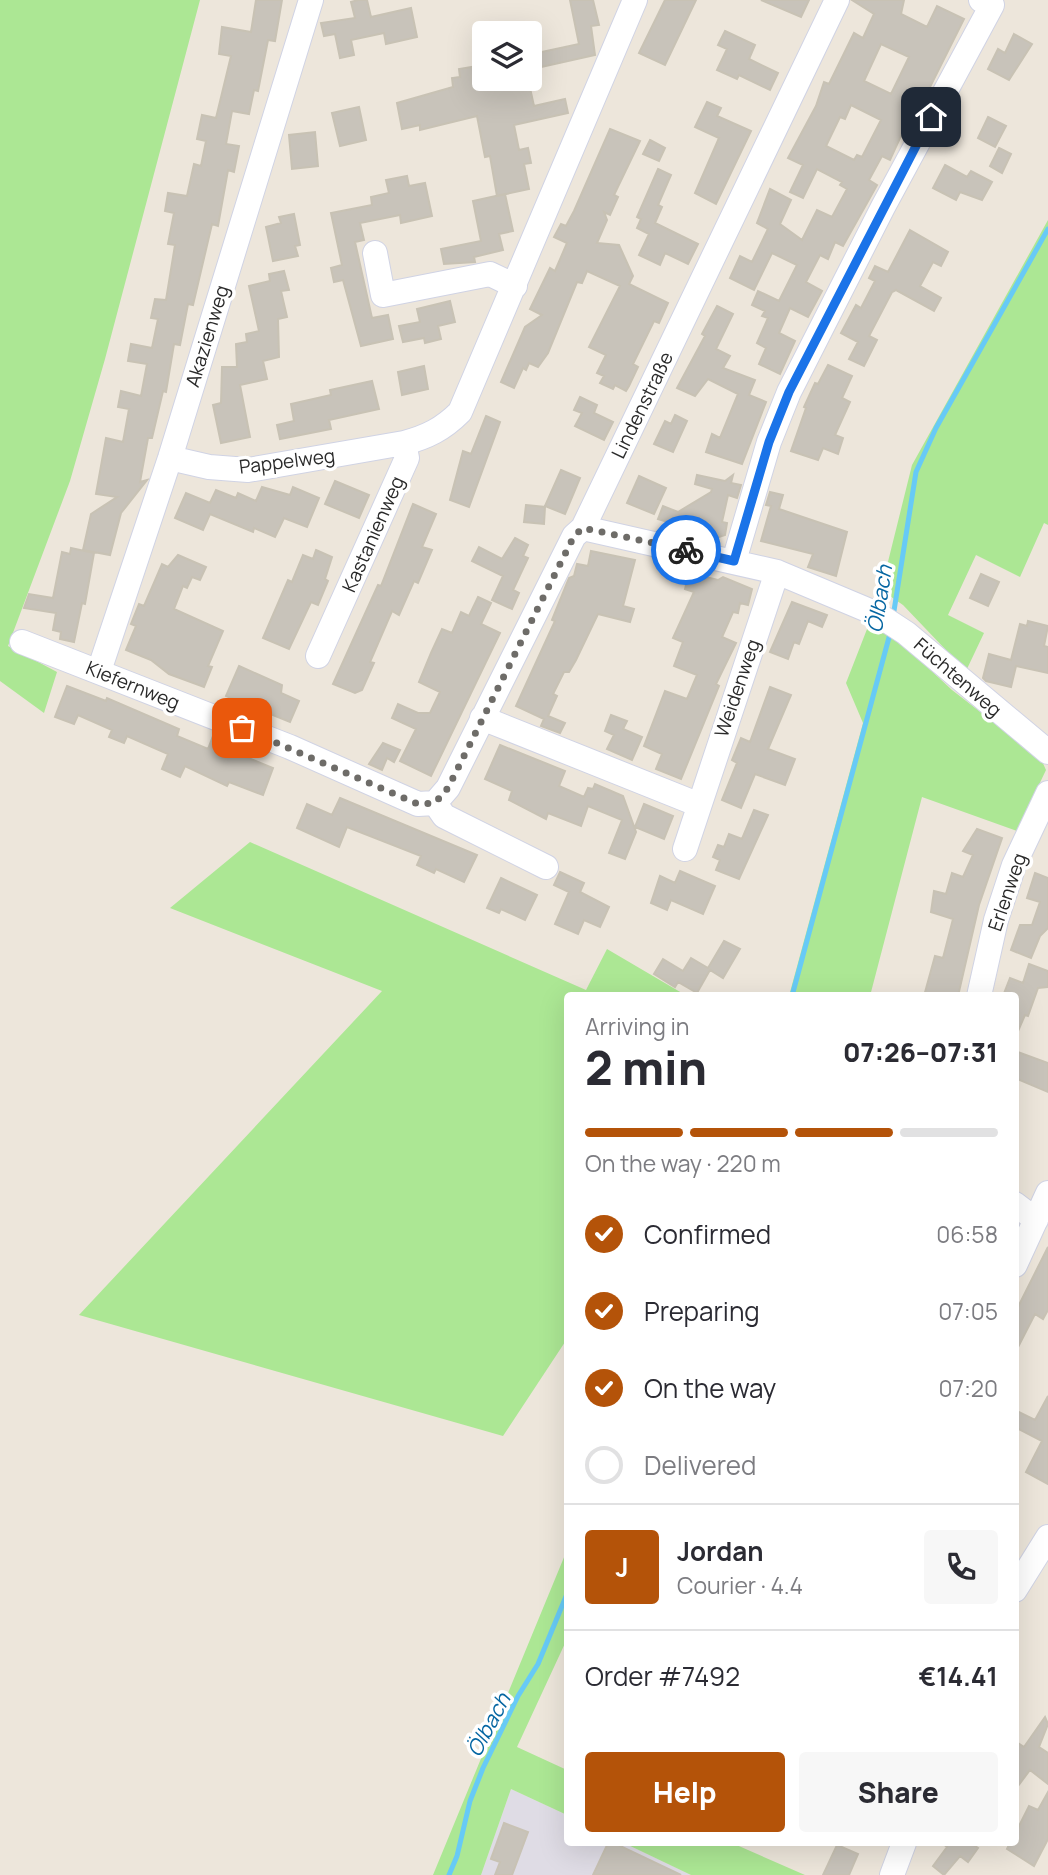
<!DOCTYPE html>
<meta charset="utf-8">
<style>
body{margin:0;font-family:Manrope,sans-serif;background:#f7f7f7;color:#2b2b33;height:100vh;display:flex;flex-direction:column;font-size:26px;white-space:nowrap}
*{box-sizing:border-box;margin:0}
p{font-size:23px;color:#7c7c81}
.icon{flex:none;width:38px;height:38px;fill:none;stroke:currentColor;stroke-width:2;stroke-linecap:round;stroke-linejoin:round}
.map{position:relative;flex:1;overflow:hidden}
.panel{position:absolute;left:564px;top:992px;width:455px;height:854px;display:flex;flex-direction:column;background:#fff;border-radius:7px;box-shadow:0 7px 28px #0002}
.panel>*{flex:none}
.controls{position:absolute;left:472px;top:21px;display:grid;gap:14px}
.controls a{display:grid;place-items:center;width:70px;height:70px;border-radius:7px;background:#fff;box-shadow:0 7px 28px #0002;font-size:35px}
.pin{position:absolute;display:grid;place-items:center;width:60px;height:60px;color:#fff;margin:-30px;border-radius:14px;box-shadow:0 4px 10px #0006}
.courier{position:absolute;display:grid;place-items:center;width:70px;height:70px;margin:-35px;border:5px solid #1a73e8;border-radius:50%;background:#fff;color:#222;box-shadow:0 2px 9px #0007}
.summary em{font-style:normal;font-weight:800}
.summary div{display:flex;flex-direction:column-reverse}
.summary{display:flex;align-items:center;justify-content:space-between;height:119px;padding:0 21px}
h1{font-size:46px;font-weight:800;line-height:52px}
.bar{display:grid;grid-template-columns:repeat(4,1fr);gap:10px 7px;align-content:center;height:84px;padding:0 21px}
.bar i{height:9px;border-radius:5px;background:#e1e1e2}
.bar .active{background:#b45309}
.bar p{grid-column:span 4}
.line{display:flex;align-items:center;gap:18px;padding:0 21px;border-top:2px solid #e1e1e2}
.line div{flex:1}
.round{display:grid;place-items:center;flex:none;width:74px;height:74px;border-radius:7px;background:#f7f7f7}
ol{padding:0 21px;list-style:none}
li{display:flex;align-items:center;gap:21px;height:77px}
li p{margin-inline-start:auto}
li .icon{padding:7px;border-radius:50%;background:#b45309;color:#fff;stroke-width:4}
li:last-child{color:#7c7c81}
li i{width:38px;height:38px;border:4px solid #e1e1e2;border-radius:50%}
.button{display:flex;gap:14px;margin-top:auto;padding:14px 21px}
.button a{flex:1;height:80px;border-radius:7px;background:#b45309;color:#fff;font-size:28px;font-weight:800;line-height:80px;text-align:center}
.button a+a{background:#f7f7f7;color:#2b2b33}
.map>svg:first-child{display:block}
</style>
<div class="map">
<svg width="1048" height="1875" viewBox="0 0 1048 1875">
<rect width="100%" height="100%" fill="#ede6db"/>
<path fill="#dfdce5" d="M511,1789L567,1815V1843H624L691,1875H481Z"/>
<path fill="#ace794" d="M0,0H200L105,359L70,481L8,646L57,672L44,713L0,681Z
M1048,220V525L1044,523L1020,577L976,555L948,615L984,633L966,671L903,605L881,590L912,465Z
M869,624L895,637L952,690L1041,759L1046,770L1017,831L922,797L870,996H789L863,723L846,683Z
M250,842L586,990L607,949L687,996H567V1339L503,1436L79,1315L382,991L170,908Z
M567,1550V1639L517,1747L567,1770V1815L511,1789L481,1875H433Z
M624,1843H732L805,1875H691Z"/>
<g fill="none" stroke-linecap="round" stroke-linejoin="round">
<path stroke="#67caf6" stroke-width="5" d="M893,617L916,472L936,428L1048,229
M792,996L891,630
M449,1875L457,1856L470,1801L483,1768L518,1696L538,1664L567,1594"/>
</g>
<path fill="#c8c3ba" stroke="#c8c2b4" stroke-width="2" fill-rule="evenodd" d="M256,0H282L275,41L268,40L258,91L254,90L249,114L232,111L226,144L239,146L234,172L228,170L218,226L212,224L193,305L188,304L180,345L174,344L166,392L163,391L152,438H148L140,482L147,480L121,513L110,555L83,550L91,514L117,497L96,494L106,438L123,442L129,409L118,407L121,391L141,396L147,364L128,361L131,344L152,348L158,319L151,318L155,299L166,300L175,245L168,244L174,213L165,211L168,193L187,196L194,164L201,166L206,141L197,139L202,115L216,118L231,56L219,54L222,27L251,32Z
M358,0H367L371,17L411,8L417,37L386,44L384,33L351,40L354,55L340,58L335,34L324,36L321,23L355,18L351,2Z
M570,0H593L599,25L591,26L595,55L541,67L537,53L579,44Z
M665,0H696L665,65L639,53Z
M761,0H809L801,17Z
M852,0H904L901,14L927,27L937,6L964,19L921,105L916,103L890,160L882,156L869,180L877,185L843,246L835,242L828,259L820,255L806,282L822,291L808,317L790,308L779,333L795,341L780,374L759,364L766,348L757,343L768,318L762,316L765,311L752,305L758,291L779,301L797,265L772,253L754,290L730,278L740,256L752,262L768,229L757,223L770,189L791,200L780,224L802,240L817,210L832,217L847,189L840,185L842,182L817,169L803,198L790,192L803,165L788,158L816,106L824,82L829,84L854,33L863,38L874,14ZM881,44L909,57L891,94L864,81ZM851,105L881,120L862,157L857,155L854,160L826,146L840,117L845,119Z
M725,31L755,45L749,59L778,73L770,90L739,75L737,79L717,70L727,49L718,45Z
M1014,34L1032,44L1009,80L988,69L998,49L1005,53Z
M472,67L475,79H528L534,106L565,99L568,113L514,125L519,150L528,148L531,163L524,164L529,189L497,196L490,156L485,157L477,116L420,130V125L402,129L397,103L453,87L452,78L460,77L459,69Z
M707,102L721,108L717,116L751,131L716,204L695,193L719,138L695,127Z
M359,107L366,140L340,146L332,113Z
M988,117L1006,126L995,147L978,138Z
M610,129L640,141L614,195L618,197L610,215L604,212L607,220L597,243L619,245L633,276L629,284L668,303L659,323L654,321L633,364L638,367L629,386L626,391L615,385L613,389L600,383L604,376L597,373L606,355L589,347L620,286L587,271L582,283L577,282L548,353L538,367L529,363L526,370L523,368L514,388L501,382L525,327L542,315L530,309L550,268L555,271L567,243L554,237L561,224L566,226L574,211Z
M315,132L318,166L292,169L289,135Z
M650,140L665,148L659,161L643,154Z
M999,148L1011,154L1002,173L990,166Z
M945,165L967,177L971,171L992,182L982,200L960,192L956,200L933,188Z
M658,169L671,175L658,205L662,207L655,223L698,244L688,264L665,253L660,265L639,255L649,234L637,228L641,219L637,217Z
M407,176L409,186L425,183L432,216L401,223L400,215L360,223L364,240L355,242L372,318L388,315L393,339L361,346L343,280L334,282L331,268L342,265L331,213L372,205L371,197L389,193L386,180Z
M505,194L513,231L499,234L503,250L474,257L475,262L444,264L441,249L481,241L473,201Z
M294,214L300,245L295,246L298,256L273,261L266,227L281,223L279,217Z
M910,230L948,252L941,266L933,262L920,286L941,298L934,311L896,290L892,292L869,336L877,340L864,366L849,359L858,342L841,333L856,305L861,308L875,281L869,278L875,266L888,272Z
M284,271L289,290L281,291L287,317L278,319L279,357L263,361L267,379L240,385L250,437L221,443L213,405L221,403L222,367H237L236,344L247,342L246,334L259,331L249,286L270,281L269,274Z
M450,301L455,322L438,326L441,339L425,343L424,338L403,342L399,326L420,322L417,309Z
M717,306L733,314L716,349L730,356L723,368L755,380L749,395L766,402L742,464L706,452L712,434L720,438L738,394L708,379L695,396L677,388L705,336L702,334Z
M828,365L852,376L842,398L850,402L835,435L843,438L838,454L823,448L818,460L791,451L806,408L804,407L815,383L818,384Z
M424,366L428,389L402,395L398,372Z
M372,381L379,409L329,420L331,429L280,439L277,425L294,421L291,404L331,395L330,390Z
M580,397L597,405L594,413L613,422L604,440L575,426L582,413L574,410Z
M675,415L687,421L673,452L654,444L665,421L671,424Z
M486,416L500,422L469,507L450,500L463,451L471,454Z
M561,470L580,478L565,514L545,506Z
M697,475L725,481L733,475L731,483L741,485L737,498L728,495L722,522L727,523L725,535L719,537L658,519L663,506L678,512L711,492L712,489L695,484Z
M639,476L666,488L654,514L627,503Z
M335,481L369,495L359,518L325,504Z
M262,487L290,495L293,487L319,498L307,527L284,518L275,537L254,528L253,532L210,514L203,530L175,518L186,493L210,503L216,490L236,498L238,493L256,501Z
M770,492L783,495L779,509L847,532L836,576L808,567L813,554L761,541L771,506L766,505Z
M413,504L436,514L422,547L432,550L418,583L414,581L399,615L392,611L370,662L374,663L362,690L355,693L333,684L378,585L381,586Z
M526,505L545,507L544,524L524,522Z
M515,538L528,545L523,556L528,558L513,590L519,593L512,609L492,600L503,576L472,561L479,547L502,559Z
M71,548L94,553L85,604L82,603L74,642L60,639L61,632L53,630L56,613L24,608L29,594L53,598L62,552L70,554Z
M316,550L332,557L325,579L328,581L318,605L311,602L289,649L263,638L288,580L292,582L303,555L313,559Z
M591,551L635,560L623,606L634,609L630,622L598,614L576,660L569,672H564L553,694L557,696L548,716L565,723L560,733L541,726L544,719L516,706L555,621L552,620L569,578L574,576L577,564L588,566Z
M178,555L206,567L200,580L192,577L187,588L183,586L174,609L223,631L208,666L212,667L204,687L169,674L151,660L126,650L136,626L131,624L139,604L144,606L162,564L168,567Z
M689,573L718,580L723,577L752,589L748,605L740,603L738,613L733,612L722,637L736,643L716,684L719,686L681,779L656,769L662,754L644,746L665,691L687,699L697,675L674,666L683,642L673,638L694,592L685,589Z
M981,574L999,582L988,606L970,598Z
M478,597L491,603L481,624L500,633L431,776L400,761L416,729L392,718L398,704L418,713H430L440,692L419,682L431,653L442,629L452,633L461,612L469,616Z
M792,602L827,615L822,627L808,621L799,644L794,642L788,659L770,652Z
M1028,621L1048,626L1044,646L1048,647V673L1016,666L1011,687L986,681L983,678L989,654L1011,660L1020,624L1027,626Z
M239,666L282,685L281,693L299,701L290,722L226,696Z
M67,686L106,701L107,698L179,729L177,736L208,749L213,736L226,741L223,748L273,768L263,795L229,782L227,786L185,766L180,777L162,769L168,754L127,736L124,743L109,737L112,730L78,715L74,724L55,717Z
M770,687L791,695L768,749L795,759L785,785L755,774L741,808L722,800L737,763L732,760L741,738L750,742Z
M611,715L627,721L623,729L642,737L632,760L607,749L614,735L605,731Z
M383,743L400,750L394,762L387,758L382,770L369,764Z
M500,745L565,771L559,786L584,797L588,788L593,789L595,784L623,796L636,832L625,859L609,853L622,820L588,806L581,826L548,813L546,819L509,800L512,791L485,779Z
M340,798L477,855L464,882L436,869L434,873L417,865L421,856L347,827L339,847L297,828L307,804L332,815Z
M644,804L673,816L664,839L635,827Z
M754,810L768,815L739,879L716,870L720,860L713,857L718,845L724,847L729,834L742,839Z
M977,829L1002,838L979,905L958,996H924L935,956L943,958L953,919L931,912L934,891L946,894L952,873L963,877L973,855L963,851Z
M680,871L715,886L703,914L671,900L667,910L651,903L660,876L675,883Z
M560,872L584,883L580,892L609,907L600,927L584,920L578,934L555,924L569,892L554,885Z
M1035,873L1048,878V928L1040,936L1031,958L1011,950L1020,925H1032L1040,902L1027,898Z
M501,878L537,895L525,920L501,909L499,913L487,908Z
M724,941L740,949L723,978L710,970L697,993L678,982L675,987L654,974L663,959L683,971L691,958L708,968Z
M1029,964L1048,971V987L1038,988L1028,1016L1025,1015L1015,1038V996H1003L1010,978L1023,983Z
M1015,1051L1048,1063V1092L1015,1078Z
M1048,1247V1310L1043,1319L1035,1314L1015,1353V1313Z
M1048,1396V1484L1026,1472L1042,1441L1015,1427V1410L1035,1420Z
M1045,1717L1048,1724L1039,1747L1048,1753V1784L1030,1770L1015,1790V1741L1024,1747Z
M1048,1792V1839L1034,1866L1007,1849L1010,1843H1015V1834L1029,1806L1038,1810Z
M504,1823L528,1832L512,1875H495L500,1862L491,1859Z
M608,1843H614L681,1875H593Z
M942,1843H971L978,1848L968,1862L960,1856L944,1875L933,1866L947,1847Z
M837,1845L858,1854L849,1875H823Z"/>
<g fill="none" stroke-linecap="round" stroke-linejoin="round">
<g stroke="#d0d3e4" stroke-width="26">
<path id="minor" d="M375,253L383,295L490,274L515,286
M170,458L209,467L248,470L404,443C427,437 443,429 460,412L635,0
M583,528L777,572L877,614L906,633L1048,752
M734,561L769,442L789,392L883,207L992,5L981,0
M22,642L290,747L418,804L435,803
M318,656L407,458L404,443
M99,671L170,458L311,0
M482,718L697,804
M435,803L448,788L574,536L583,528L837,0
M435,803L444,816L546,867
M685,849L777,572
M979,996L996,920L1014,865L1048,793
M1015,1204L1036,1220
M1015,1265L1048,1193
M1015,1590L1048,1537
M892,1875L904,1843"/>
</g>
<use href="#minor" stroke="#fff" stroke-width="24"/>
</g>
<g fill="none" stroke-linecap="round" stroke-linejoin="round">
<path stroke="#6e6c68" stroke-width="7" stroke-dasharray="0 12.6" d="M242,728L418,804L435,803L448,788L574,536L583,528L686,550"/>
<path stroke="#1a73e8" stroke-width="9" d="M686,550L734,561L769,442L789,392L931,117"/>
</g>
<g text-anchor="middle" stroke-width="7" stroke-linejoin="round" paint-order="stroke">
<g font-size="19" fill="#2a2a2a" stroke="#fff">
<text transform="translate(207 336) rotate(-73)" y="7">Akazienweg</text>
<text transform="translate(642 405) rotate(-64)" y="7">Lindenstraße</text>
<text transform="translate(287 461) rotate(-7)" y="7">Pappelweg</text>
<text transform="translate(373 534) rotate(-66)" y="7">Kastanienweg</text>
<text transform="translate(958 677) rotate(41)" y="7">Füchtenweg</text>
<text transform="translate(133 685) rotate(22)" y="7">Kiefernweg</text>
<text transform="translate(737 688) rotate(-71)" y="7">Weidenweg</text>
<text transform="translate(1007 892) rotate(-71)" y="7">Erlenweg</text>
</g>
<g font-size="21" font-style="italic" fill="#0566a2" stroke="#fff">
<text transform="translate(880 599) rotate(-81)" y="7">Ölbach</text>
<text transform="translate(489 1725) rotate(-62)" y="7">Ölbach</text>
</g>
</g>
</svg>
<div class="controls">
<a><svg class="icon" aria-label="layers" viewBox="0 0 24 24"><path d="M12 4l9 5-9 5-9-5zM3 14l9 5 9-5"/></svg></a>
</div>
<div class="pin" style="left:242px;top:728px;background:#ea580c"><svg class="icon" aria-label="bag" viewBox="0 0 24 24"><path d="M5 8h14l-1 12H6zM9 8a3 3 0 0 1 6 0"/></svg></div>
<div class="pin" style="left:931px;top:117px;background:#1f2937"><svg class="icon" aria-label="home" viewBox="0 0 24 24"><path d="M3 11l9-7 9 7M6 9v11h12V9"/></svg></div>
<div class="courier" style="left:686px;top:550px"><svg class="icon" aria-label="bike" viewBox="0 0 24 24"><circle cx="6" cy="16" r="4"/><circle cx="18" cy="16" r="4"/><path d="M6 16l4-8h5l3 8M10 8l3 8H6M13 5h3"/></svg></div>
<section class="panel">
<div class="summary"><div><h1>2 min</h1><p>Arriving in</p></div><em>07:26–07:31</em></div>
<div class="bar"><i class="active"></i><i class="active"></i><i class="active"></i><i></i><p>On the way · 220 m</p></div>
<ol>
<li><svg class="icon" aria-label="check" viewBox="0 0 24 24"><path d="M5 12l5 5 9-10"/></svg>Confirmed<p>06:58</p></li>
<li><svg class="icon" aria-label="check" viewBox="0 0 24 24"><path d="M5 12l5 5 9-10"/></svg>Preparing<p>07:05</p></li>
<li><svg class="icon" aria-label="check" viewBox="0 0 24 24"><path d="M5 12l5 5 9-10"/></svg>On the way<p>07:20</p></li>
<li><i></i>Delivered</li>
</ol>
<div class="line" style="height:126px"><b class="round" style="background:#b45309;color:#fff">J</b><div><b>Jordan</b><p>Courier · 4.4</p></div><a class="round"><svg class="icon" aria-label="phone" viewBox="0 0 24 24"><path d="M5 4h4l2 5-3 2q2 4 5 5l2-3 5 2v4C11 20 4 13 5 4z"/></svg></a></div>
<div class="line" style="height:91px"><div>Order #7492</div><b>€14.41</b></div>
<div class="button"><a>Help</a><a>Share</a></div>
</section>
</div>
